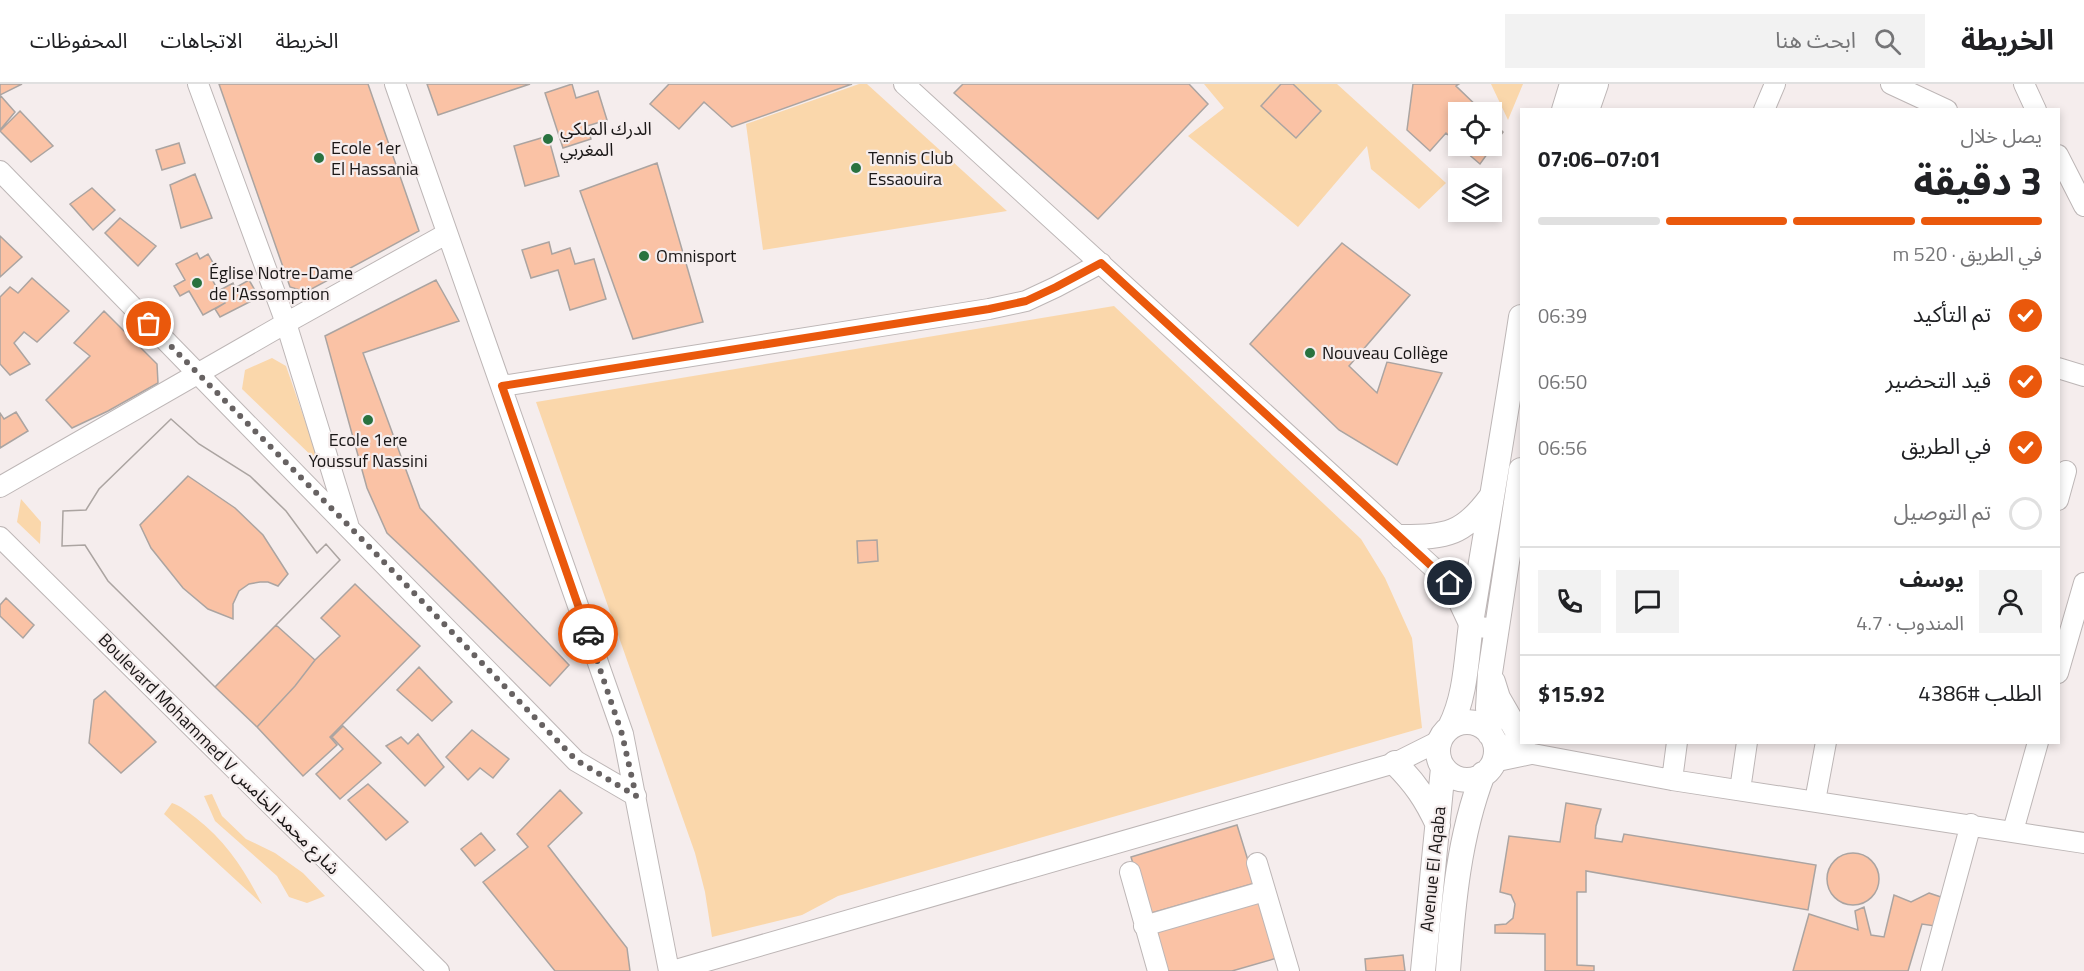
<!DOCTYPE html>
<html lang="ar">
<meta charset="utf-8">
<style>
body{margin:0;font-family:"Titillium Web","Noto Sans Arabic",sans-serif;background:#f2f2f2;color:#202124;direction:rtl;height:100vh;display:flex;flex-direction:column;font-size:22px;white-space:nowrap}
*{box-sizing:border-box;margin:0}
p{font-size:20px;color:#757577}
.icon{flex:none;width:33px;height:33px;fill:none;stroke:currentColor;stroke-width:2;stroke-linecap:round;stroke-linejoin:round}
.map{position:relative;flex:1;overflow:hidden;direction:ltr}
.drawer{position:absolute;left:1520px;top:24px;width:540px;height:636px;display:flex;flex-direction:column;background:#fff;border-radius:0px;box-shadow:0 3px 9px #0003;direction:rtl}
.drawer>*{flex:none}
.controls{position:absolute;left:1448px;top:18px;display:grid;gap:12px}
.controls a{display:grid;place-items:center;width:54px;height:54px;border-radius:0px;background:#fff;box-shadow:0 3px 9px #0003;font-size:30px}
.pin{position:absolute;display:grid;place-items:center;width:51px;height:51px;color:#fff;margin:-26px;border:3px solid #fff;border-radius:50%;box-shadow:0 2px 6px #0007}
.courier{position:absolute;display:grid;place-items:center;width:60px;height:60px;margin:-30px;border:4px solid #ea580c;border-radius:50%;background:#fff;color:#222;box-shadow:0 2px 8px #0007}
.head em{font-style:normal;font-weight:700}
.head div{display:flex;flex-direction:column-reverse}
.head{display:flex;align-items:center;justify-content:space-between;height:102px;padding:0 18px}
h1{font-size:39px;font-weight:700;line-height:45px}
.bar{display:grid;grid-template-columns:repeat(4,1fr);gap:9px 6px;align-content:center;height:72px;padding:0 18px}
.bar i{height:8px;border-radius:4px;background:#e0e0e0}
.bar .active{background:#ea580c}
.bar p{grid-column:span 4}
.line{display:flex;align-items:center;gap:15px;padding:0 18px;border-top:2px solid #e0e0e0}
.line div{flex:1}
.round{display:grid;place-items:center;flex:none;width:63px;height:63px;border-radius:0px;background:#f2f2f2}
ol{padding:0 18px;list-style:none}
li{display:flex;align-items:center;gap:18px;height:66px}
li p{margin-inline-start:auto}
li .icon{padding:6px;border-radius:50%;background:#ea580c;color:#fff;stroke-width:4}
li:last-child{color:#757577}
li i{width:33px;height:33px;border:3px solid #e0e0e0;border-radius:50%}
header{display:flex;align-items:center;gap:36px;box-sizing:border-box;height:84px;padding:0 30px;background:#fff;border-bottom:2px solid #e0e0e0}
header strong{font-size:28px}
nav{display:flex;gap:33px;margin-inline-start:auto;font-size:21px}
.search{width:420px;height:54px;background:#f2f2f2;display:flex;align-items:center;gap:15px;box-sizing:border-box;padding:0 21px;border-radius:0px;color:#757577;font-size:22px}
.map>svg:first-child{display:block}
</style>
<header>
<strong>الخريطة</strong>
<div class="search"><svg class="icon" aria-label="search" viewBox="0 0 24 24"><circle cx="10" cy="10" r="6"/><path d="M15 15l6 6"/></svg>ابحث هنا</div>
<nav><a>الخريطة</a><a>الاتجاهات</a><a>المحفوظات</a></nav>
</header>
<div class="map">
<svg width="2084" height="887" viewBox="0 0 2084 887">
<rect width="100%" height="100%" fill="#f5eded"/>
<path fill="#fad7ab" d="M859,0H867L1007,127L763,166L746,40Z
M1204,0H1337L1446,99L1419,125L1371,85L1367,62L1298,143L1188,52L1224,24Z
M1491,0H1523L1508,36Z
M1114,222L1361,455L1385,494L1412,554L1422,644L838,812L802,831L712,853L705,808L695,769L536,318Z
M272,274L286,282L320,380L242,305L245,286Z
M21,415L41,438L40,460L17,438Z
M212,710L222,732L246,755L275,769L303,789L325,812L307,819L289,813L277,792L215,737L204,712Z
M172,719C181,722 188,728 196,734C226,757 245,787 262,820L164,730Z"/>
<path fill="#fac2a5" stroke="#aba4a1" stroke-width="1.5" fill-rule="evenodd" d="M0,0H22L0,11Z
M219,0H368L419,147L306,208L290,203Z
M427,0H530L438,31Z
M572,0L576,14L598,7L607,36L587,42L591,55L563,64L545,9Z
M669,0H852L732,43L704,18L679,45L650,20Z
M963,0H1189L1208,20L1098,135L954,9Z
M1281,0H1293L1321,27L1296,54L1261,22Z
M1413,0H1459L1456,2L1483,28H1458V60L1446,49L1430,67L1407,46Z
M0,11L15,28L0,46Z
M20,27L53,62L31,78L0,47Z
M1491,36L1503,48L1480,80L1459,62H1491Z
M548,52L559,92L525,102L514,62Z
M179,59L185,79L162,86L156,66Z
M657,79L703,238L633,255L580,107Z
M195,90L212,134L181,144L170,101Z
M92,104L115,126L93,146L70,120Z
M120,134L156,162L138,182L105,149Z
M0,152L22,173L0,193Z
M549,158L552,170L570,164L575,180L594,175L606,215L570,226L558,186L531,194L522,166Z
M1342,159L1410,211L1349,282L1377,309L1387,278L1442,289L1397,381L1339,346L1250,260Z
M197,169L200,175L208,170L221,193L213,197L225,219L203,231L189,207L180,212L174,202L185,196L176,180Z
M32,194L69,227L37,258L24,248L14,259L30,280L10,291L0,280V213L10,203L18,209Z
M249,196L259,213L220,233L215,225L225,219L218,207L233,199L235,204Z
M436,196L459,237L363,269L420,424L569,581L550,602L387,449L367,404L325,252Z
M104,227L157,280L158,299L108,327L72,344L46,316L90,272L74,259Z
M16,328L28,347L0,364V329L4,335Z
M171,335L199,360L250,392L286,427L317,469L326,460L340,476L215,603L108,497L85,461L62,462L63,427L86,426L99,405ZM188,392L235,424L263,451L288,490L278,502L268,498H260L249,500L239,507L233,520V535L208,525L183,504L151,464L140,441Z
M171,335L199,360L250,392L286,427L317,469L326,460L340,476L215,603L108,497L85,461L62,462L63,427L86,426L99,405Z
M877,456L878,477L858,479L857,457Z
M355,500L420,562L330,653L337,661L303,692L257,643L295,602L315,576L340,552L321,534Z
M6,514L34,541L23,554L0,532V521Z
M276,541L315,576L295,602L257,643L215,603Z
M419,583L452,618L432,637L397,606Z
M105,607L156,658L121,689L89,659L94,616Z
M343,642L381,679L340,715L316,690L343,665L332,653Z
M472,646L509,675L493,694L480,684L468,696L446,673Z
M418,650L444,683L425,702L386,662L401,653L408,660Z
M368,700L408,738L386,756L348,716Z
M560,706L582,729L548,762L627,864L630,887H555L483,798L528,763L517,750Z
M1566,719L1601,725L1596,742L1595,754L1622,758L1624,750L1816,781L1808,826L1586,787V808H1577V881L1594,882V887H1545V850L1495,849V841L1506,840L1513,834L1515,820L1511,811L1500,808L1509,752L1560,758Z
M1237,741L1255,799L1148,830L1131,773Z
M481,749L495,766L475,782L461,765Z
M1827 795a26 26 0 1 1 52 0a26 26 0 1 1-52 0Z
M1929,809L1944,814L1935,842L1922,840L1908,887H1793L1809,830L1858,846L1855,827L1864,823L1871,851L1884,853L1894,811L1911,818Z
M1259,816L1277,874L1232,887H1164L1153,848Z
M1403,871L1405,887H1366L1365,875Z"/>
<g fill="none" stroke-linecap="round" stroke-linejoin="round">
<g stroke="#bdb6b6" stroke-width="22">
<path id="minor" d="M198,0L286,239L348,440
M395,0L623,650L669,887
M904,0L1450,499L1470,542L1497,545
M1891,0L1947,26
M2024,0L2036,26
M1764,26L1775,0
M2058,71L2084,122
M0,87L576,677L636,712
M2058,284L2084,292
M502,302L989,225L1026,217L1056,203L1101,179
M0,403L286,239L446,150
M2058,416L2066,387
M0,453L439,887
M2058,589L2084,499
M1494,658L1533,670L1672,696L2084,759
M1493,678L1531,670
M1672,696L1677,658
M1740,706L1747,658
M1815,717L1826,658
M2013,747L2038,658
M1257,779L1289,887
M1130,788L1158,887
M1144,842L1265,807
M672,887L1395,679L1439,657
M1931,887L1971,740"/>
</g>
<g stroke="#bdb6b6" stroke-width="26">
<path id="major" d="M1564,26L1572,0
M1587,26L1596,0
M1402,453C1447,453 1464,450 1491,413
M1493,598L1498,614L1521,654
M1438 667a29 29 0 1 1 58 0a29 29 0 1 1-58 0Z
M1450,643C1468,608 1466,566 1473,527C1489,429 1506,331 1521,233
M1490,650L1488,624L1490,589L1521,386
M1395,679C1415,699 1426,715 1438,741
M1423,887L1443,684
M1448,887C1453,821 1459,752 1483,690"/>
</g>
<use href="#minor" stroke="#fff" stroke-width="20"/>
<use href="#major" stroke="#fff" stroke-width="24"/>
</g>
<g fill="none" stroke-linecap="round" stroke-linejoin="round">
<path stroke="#676262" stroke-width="6" stroke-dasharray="0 10.8" d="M149,240L349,442L576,676L636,712L622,650L588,550"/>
<path stroke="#ea580c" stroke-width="8" d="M588,550L502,302L989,225L1026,217L1056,203L1101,179L1450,499"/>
</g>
<g fill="#29723f" stroke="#f5eded" stroke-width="2">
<circle cx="548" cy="55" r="6"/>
<circle cx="319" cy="74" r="6"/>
<circle cx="856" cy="84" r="6"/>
<circle cx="644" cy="172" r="6"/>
<circle cx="197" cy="199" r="6"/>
<circle cx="1310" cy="269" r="6"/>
<circle cx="368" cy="336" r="6"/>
</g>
<g text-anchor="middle" stroke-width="4.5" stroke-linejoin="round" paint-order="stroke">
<g font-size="18" fill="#1a1717" stroke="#f5eded" text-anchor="start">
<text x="560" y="51">الدرك الملكي<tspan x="560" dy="21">المغربي</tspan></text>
<text x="331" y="70">Ecole 1er<tspan x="331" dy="21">El Hassania</tspan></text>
<text x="868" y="80">Tennis Club<tspan x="868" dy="21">Essaouira</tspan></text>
<text x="656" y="178">Omnisport</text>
<text x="209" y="195">Église Notre-Dame<tspan x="209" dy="21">de l'Assomption</tspan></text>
<text x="1322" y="275">Nouveau Collège</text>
<text x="368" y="362" text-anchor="middle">Ecole 1ere<tspan x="368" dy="21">Youssuf Nassini</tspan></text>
</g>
<g font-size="18" fill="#1a1717" stroke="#f5eded">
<text transform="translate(219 670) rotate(45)" y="6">Boulevard Mohammed V شارع محمد الخامس</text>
<text transform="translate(1433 785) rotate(-84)" y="6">Avenue El Aqaba</text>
</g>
</g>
</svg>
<div class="controls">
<a><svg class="icon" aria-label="locate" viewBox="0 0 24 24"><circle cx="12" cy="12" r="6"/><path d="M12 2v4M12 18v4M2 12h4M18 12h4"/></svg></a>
<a><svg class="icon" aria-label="layers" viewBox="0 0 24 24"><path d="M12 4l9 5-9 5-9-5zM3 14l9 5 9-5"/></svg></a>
</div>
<div class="pin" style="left:149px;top:240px;background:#ea580c"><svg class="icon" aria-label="bag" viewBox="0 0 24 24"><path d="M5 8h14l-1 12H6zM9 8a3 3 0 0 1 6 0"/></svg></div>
<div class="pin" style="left:1450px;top:499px;background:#1f2937"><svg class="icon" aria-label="home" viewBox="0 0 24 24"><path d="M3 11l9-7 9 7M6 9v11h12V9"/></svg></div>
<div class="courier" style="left:588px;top:550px"><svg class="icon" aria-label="car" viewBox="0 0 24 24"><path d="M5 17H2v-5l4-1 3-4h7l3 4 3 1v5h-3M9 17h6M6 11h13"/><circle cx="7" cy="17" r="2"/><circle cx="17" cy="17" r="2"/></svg></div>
<section class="drawer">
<div class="head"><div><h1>3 دقيقة</h1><p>يصل خلال</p></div><em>07:01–07:06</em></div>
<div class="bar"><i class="active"></i><i class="active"></i><i class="active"></i><i></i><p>في الطريق · 520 m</p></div>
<ol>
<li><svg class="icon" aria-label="check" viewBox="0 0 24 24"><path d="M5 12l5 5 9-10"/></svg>تم التأكيد<p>06:39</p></li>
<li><svg class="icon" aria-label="check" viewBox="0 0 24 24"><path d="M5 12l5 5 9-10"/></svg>قيد التحضير<p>06:50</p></li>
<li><svg class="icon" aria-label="check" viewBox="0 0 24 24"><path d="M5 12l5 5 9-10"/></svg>في الطريق<p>06:56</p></li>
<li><i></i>تم التوصيل</li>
</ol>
<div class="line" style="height:108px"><a class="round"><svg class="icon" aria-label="person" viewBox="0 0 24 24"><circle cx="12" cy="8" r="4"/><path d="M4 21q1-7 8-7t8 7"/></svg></a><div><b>يوسف</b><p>المندوب · 4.7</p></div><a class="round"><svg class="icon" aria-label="chat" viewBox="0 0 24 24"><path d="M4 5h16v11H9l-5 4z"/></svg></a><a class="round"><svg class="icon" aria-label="phone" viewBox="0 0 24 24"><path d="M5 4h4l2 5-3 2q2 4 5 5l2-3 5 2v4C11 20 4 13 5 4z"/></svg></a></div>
<div class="line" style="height:78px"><div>الطلب #4386</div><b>$15.92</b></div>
</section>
</div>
